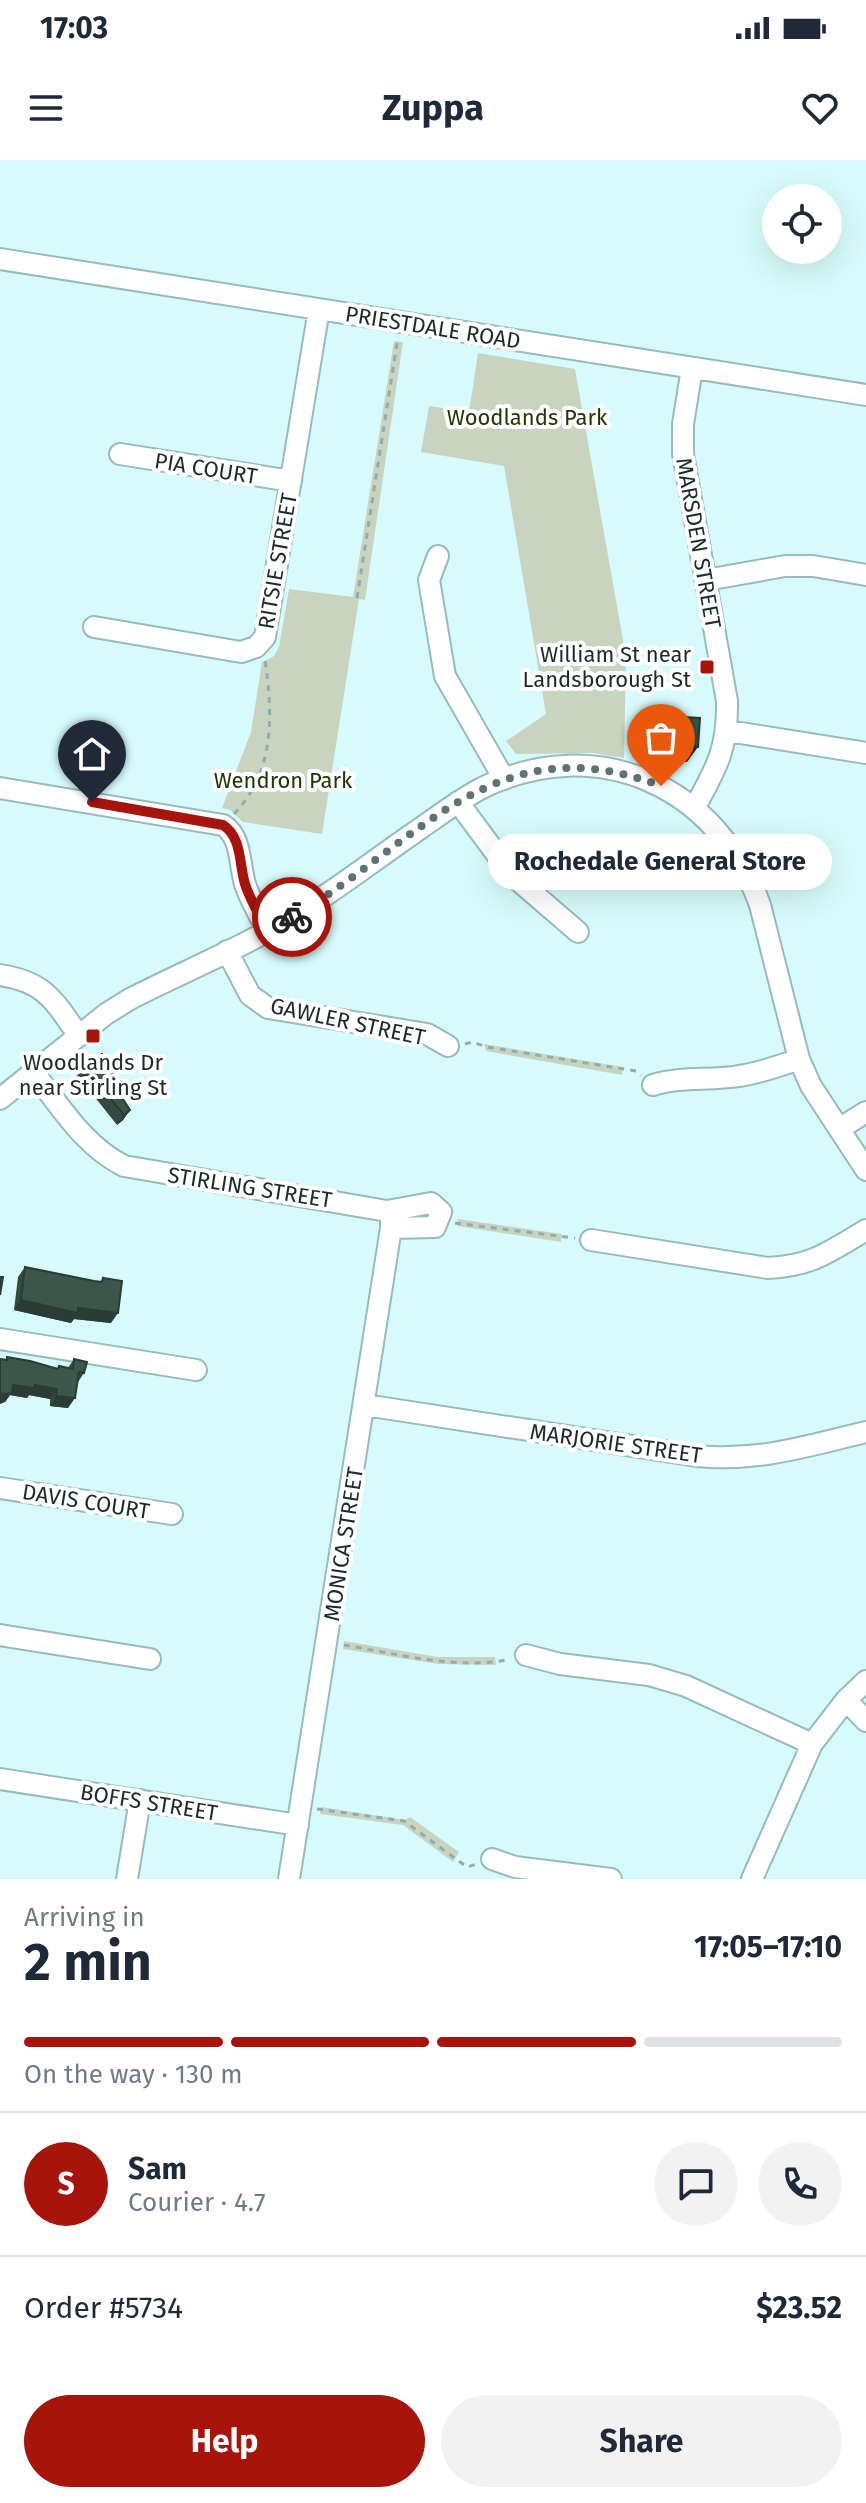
<!DOCTYPE html>
<meta charset="utf-8">
<style>
body{margin:0;font-family:"Fira Sans",sans-serif;background:#f2f2f3;color:#1f2937;height:100vh;display:flex;flex-direction:column;font-size:30px;white-space:nowrap}
*{box-sizing:border-box;margin:0}
p{font-size:26px;color:#747a83}
.icon{flex:none;width:44px;height:44px;fill:none;stroke:currentColor;stroke-width:2;stroke-linecap:round;stroke-linejoin:round}
.map{position:relative;height:1719px;overflow:hidden}
.side{display:flex;flex-direction:column;background:#fff;flex:1}
.side>*{flex:none}
.fabs{position:absolute;left:762px;top:24px;display:grid;gap:16px}
.fabs a{display:grid;place-items:center;width:80px;height:80px;border-radius:50%;background:#fff;box-shadow:0 8px 32px #0002;font-size:40px}
.pin{position:absolute;display:grid;place-items:center;width:68px;height:68px;color:#fff;margin:-82px -34px;border-radius:50% 50% 50% 0;rotate:-45deg;box-shadow:0 0 8px #0007}
.pin .icon{rotate:45deg}
.courier{position:absolute;display:grid;place-items:center;width:80px;height:80px;margin:-40px;border:6px solid #a7140c;border-radius:50%;background:#fff;color:#222;box-shadow:0 2px 10px #0007}
.bubble{position:absolute;height:56px;border-radius:28px;background:#fff;box-shadow:0 8px 32px #0002;font-size:26px;font-weight:700;line-height:56px;text-align:center}
.head em{font-style:normal;font-weight:700}
.head div{display:flex;flex-direction:column-reverse}
.head{display:flex;align-items:center;justify-content:space-between;height:136px;padding:0 24px}
h1{font-size:52px;font-weight:700;line-height:60px}
.bar{display:grid;grid-template-columns:repeat(4,1fr);gap:12px 8px;align-content:center;height:96px;padding:0 24px}
.bar i{height:10px;border-radius:6px;background:#e0e1e3}
.bar .active{background:#a7140c}
.bar p{grid-column:span 4}
.line{display:flex;align-items:center;gap:20px;padding:0 24px;border-top:2px solid #e0e1e3}
.line div{flex:1}
.round{display:grid;place-items:center;flex:none;width:84px;height:84px;border-radius:42px;background:#f2f2f3}
.primary-button{display:flex;gap:16px;margin-top:auto;padding:16px 24px}
.primary-button a{flex:1;height:92px;border-radius:48px;background:#a7140c;color:#fff;font-size:32px;font-weight:700;line-height:92px;text-align:center}
.primary-button a+a{background:#f2f2f3;color:#1f2937}
.status{display:flex;justify-content:space-between;align-items:center;height:56px;padding:0 40px;background:#fff;direction:ltr}
.status svg{height:22px;fill:currentColor}
header{display:flex;justify-content:space-between;align-items:center;height:104px;padding:0 24px;background:#fff;font-size:36px;font-weight:700}
.map>svg:first-child{display:block}
</style>
<div class="status"><b>17:03</b><svg viewBox="0 0 49 12"><path d="M0 12V9h3v3zM5 12V6h3v6zM10 12V3h3v9zM15 12V0h3v12zM26 1h20v11H26zM47 4h2v5h-2z"/></svg></div>
<header><svg class="icon" aria-label="menu" viewBox="0 0 24 24"><path d="M4 6h16M4 12h16M4 18h16"/></svg>Zuppa<svg class="icon" aria-label="heart" viewBox="0 0 24 24"><path d="M12 20l-8-8c-3-5 5-10 8-4 3-6 11-1 8 4z"/></svg></header>
<div class="map">
<svg width="866" height="1719" viewBox="0 0 866 1719">
<rect width="100%" height="100%" fill="#d7fbfc"/>
<path fill="#c9d4c0" d="M394,181L403,182L365,440L359,439L322,674L243,662L230,650L222,648L251,572L262,502L274,496L279,487L289,429L353,437Z
M478,193L575,209L626,497L624,598L593,593L516,594L506,581L546,554L504,306L421,292L429,246L469,252Z
M484,884L623,907L622,915L486,891Z
M458,1059L562,1074L561,1082L457,1066Z
M344,1481L438,1497H495L496,1505L438,1504L343,1489Z
M321,1647L405,1660L410,1657L459,1692L453,1702L403,1665L320,1654Z"/>
<g fill="none" stroke-linecap="round" stroke-linejoin="round">
<g stroke="#98bbbc" stroke-width="24">
<path id="minor" d="M0,99L866,235
M692,208L683,264V294L727,541C728,588 717,607 695,647
M120,294L291,321
M438,396L429,420L445,516L504,619
M706,420L785,406H813L866,415
M94,467L241,492L256,487L265,477L319,149
M728,571L866,593
M0,628L223,665C242,677 239,704 245,724C250,740 260,755 267,771
M458,642L512,715L578,772
M227,791L250,835L268,848L427,874L448,886
M0,815C46,822 54,841 79,876
M34,913C61,947 84,986 124,1006L387,1051L431,1043L441,1052L435,1067L391,1068
M653,925C681,916 710,921 739,916C760,913 779,906 799,899
M0,939L106,854L130,839C185,811 244,787 297,754C340,727 380,696 421,668C441,654 461,639 482,628C598,571 718,627 760,745L799,899L811,926L866,1010
M839,969L866,952
M591,1080L768,1108C812,1106 829,1092 866,1070
M0,1179L196,1210
M365,1245L697,1296C758,1302 807,1286 866,1272
M0,1328L172,1354
M0,1475L150,1499
M526,1495L560,1504L649,1515L686,1526L812,1584
M846,1540L866,1561
M0,1619L298,1665
M492,1699L515,1707L611,1719
M127,1719L140,1640
M289,1719L391,1068V1058L387,1051
M752,1719L812,1584L846,1540L866,1521"/>
</g>
<path stroke="#92adae" stroke-width="3" stroke-dasharray="6 6" stroke-linecap="butt" d="M357,438L398,177
M234,654C275,611 273,555 265,500
M465,884L472,882L487,887L636,911L641,915
M455,1063L575,1078
M344,1485C393,1493 462,1511 510,1499
M317,1649L404,1661L467,1707L477,1704"/>
<use href="#minor" stroke="#fff" stroke-width="20"/>
</g>
<path fill="#344a40" d="M666,556L687,602L653,599L655,571Z
M81,910L113,918L116,928L130,950L123,960L117,965L94,936L90,939L74,920Z
M25,1107L100,1122L103,1118L111,1163L74,1159L71,1163L14,1150L18,1117Z
M7,1197L57,1209L59,1206L68,1208L74,1199L84,1213L78,1222L68,1248L50,1246V1239L29,1235L27,1238L10,1235L5,1242V1200Z"/>
<path fill="#2a3c34" d="M664,584L698,587L687,602L653,599Z
M130,950L123,960L117,965L124,955Z
M21,1140L78,1148L118,1153L111,1163L74,1159L71,1163L14,1150Z
M13,1225H35L57,1229L50,1239L29,1235L27,1238L10,1235L5,1242L0,1244V1233Z
M56,1236L75,1238L68,1248L50,1246Z"/>
<path fill="#3c564b" stroke="#2a3c34" stroke-width="2" d="M666,556L700,558L698,587L664,584Z
M102,894L115,914L112,917L118,925L115,927L130,950L124,955L101,927L97,929L81,910Z
M25,1107L94,1121L102,1122L103,1118L122,1121L118,1153L78,1148V1153L21,1140Z
M0,1117H3L0,1135Z
M7,1197L30,1201L58,1209L59,1206L73,1209L74,1199L87,1202L84,1213L79,1212L75,1238L56,1236L57,1229L35,1225L34,1228L13,1225L12,1233L5,1234L0,1233V1199L7,1200Z"/>
<g fill="none" stroke-linecap="round" stroke-linejoin="round">
<path stroke="#5d7374" stroke-width="8" stroke-dasharray="0 14.4" d="M292,757C420,683 495,562 661,626"/>
<path stroke="#a7140c" stroke-width="10" d="M92,642L223,665C242,677 239,704 245,724C250,740 260,755 267,771L292,757"/>
</g>
<g fill="#a7140c" stroke="#fff" stroke-width="3">
<rect x="699" y="499" width="16" height="16" rx="4"/>
<rect x="85" y="868" width="16" height="16" rx="4"/>
</g>
<g text-anchor="middle" stroke-width="8" stroke-linejoin="round" paint-order="stroke">
<g font-size="22" fill="#1c2a2a" stroke="#fff">
<text transform="translate(433 167) rotate(9)" y="8">PRIESTDALE ROAD</text>
<text transform="translate(206 308) rotate(9)" y="8">PIA COURT</text>
<text transform="translate(699 383) rotate(80)" y="8">MARSDEN STREET</text>
<text transform="translate(277 401) rotate(-80)" y="8">RITSIE STREET</text>
<text transform="translate(348 861) rotate(12)" y="8">GAWLER STREET</text>
<text transform="translate(250 1027) rotate(9)" y="8">STIRLING STREET</text>
<text transform="translate(616 1283) rotate(8)" y="8">MARJORIE STREET</text>
<text transform="translate(86 1341) rotate(9)" y="8">DAVIS COURT</text>
<text transform="translate(343 1384) rotate(-81)" y="8">MONICA STREET</text>
<text transform="translate(149 1642) rotate(9)" y="8">BOFFS STREET</text>
</g>
<g font-size="22" fill="#203705" stroke="#fff">
<text x="527" y="265">Woodlands Park</text>
<text x="283" y="628">Wendron Park</text>
</g>
<g font-size="22" fill="#1c2a2a" stroke="#fff" text-anchor="end">
<text x="691" y="502">William St near<tspan x="691" dy="25">Landsborough St</tspan></text>
<text x="93" y="910" text-anchor="middle">Woodlands Dr<tspan x="93" dy="25">near Stirling St</tspan></text>
</g>
</g>
</svg>
<div class="fabs">
<a><svg class="icon" aria-label="locate" viewBox="0 0 24 24"><circle cx="12" cy="12" r="6"/><path d="M12 2v4M12 18v4M2 12h4M18 12h4"/></svg></a>
</div>
<div class="pin" style="left:661px;top:626px;background:#ea580c"><svg class="icon" aria-label="bag" viewBox="0 0 24 24"><path d="M5 8h14l-1 12H6zM9 8a3 3 0 0 1 6 0"/></svg></div>
<div class="pin" style="left:92px;top:642px;background:#1f2937"><svg class="icon" aria-label="home" viewBox="0 0 24 24"><path d="M3 11l9-7 9 7M6 9v11h12V9"/></svg></div>
<div class="courier" style="left:292px;top:757px"><svg class="icon" aria-label="bike" viewBox="0 0 24 24"><circle cx="6" cy="16" r="4"/><circle cx="18" cy="16" r="4"/><path d="M6 16l4-8h5l3 8M10 8l3 8H6M13 5h3"/></svg></div>
<div class="bubble" style="left:488px;top:674px;width:344px">Rochedale General Store</div>
</div>
<section class="side">
<div class="head"><div><h1>2 min</h1><p>Arriving in</p></div><em>17:05–17:10</em></div>
<div class="bar"><i class="active"></i><i class="active"></i><i class="active"></i><i></i><p>On the way · 130 m</p></div>
<div class="line" style="height:144px"><b class="round" style="background:#a7140c;color:#fff">S</b><div><b>Sam</b><p>Courier · 4.7</p></div><a class="round"><svg class="icon" aria-label="chat" viewBox="0 0 24 24"><path d="M4 5h16v11H9l-5 4z"/></svg></a><a class="round"><svg class="icon" aria-label="phone" viewBox="0 0 24 24"><path d="M5 4h4l2 5-3 2q2 4 5 5l2-3 5 2v4C11 20 4 13 5 4z"/></svg></a></div>
<div class="line" style="height:104px"><div>Order #5734</div><b>$23.52</b></div>
<div class="primary-button"><a>Help</a><a>Share</a></div>
</section>
